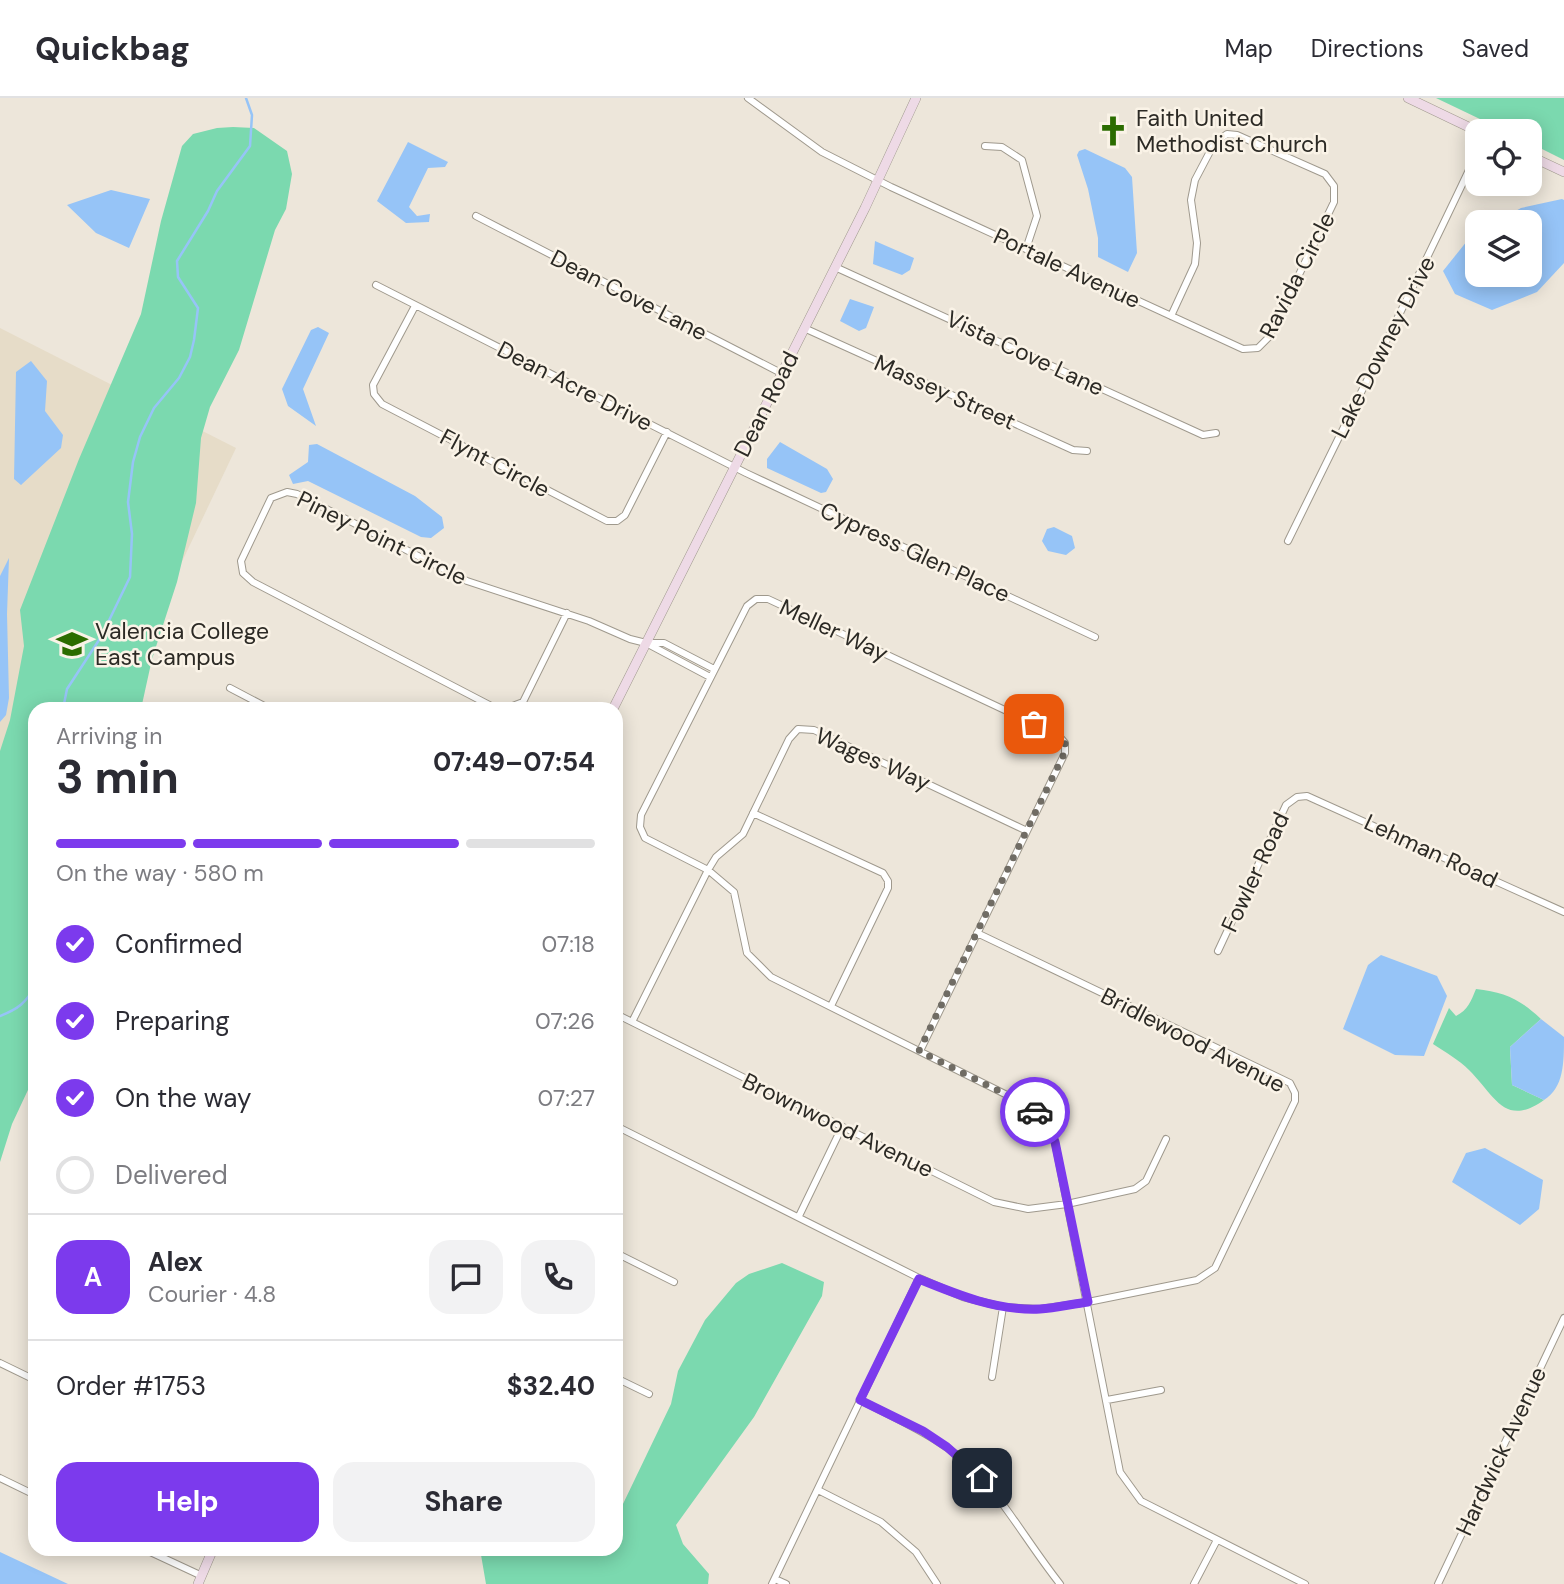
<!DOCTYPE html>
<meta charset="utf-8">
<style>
body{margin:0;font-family:"DM Sans",sans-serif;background:#f2f2f3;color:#2b2b33;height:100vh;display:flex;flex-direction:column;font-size:26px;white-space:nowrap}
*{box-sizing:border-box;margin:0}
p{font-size:23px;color:#7c7c81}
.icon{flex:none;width:38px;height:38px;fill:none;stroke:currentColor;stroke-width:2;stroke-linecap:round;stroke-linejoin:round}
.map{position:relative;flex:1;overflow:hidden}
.panel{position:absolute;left:28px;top:604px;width:595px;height:854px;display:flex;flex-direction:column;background:#fff;border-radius:21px;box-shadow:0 4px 18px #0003}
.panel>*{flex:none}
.tools{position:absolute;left:1465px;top:21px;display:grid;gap:14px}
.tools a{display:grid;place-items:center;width:77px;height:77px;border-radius:14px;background:#fff;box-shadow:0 4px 18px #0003;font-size:35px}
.pin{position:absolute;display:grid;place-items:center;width:60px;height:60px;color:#fff;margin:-30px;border-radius:14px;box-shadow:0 4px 10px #0006}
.courier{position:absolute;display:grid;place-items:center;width:70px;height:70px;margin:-35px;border:5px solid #7c3aed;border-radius:50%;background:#fff;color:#222;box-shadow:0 2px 9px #0007}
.head em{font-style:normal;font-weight:700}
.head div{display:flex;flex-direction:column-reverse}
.head{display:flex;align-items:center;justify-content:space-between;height:119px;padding:0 28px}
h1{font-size:46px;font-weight:700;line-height:52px}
.bar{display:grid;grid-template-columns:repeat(4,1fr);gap:10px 7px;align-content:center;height:84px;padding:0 28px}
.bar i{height:9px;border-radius:5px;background:#e1e1e2}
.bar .current{background:#7c3aed}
.bar p{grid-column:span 4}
.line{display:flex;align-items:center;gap:18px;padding:0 28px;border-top:2px solid #e1e1e2}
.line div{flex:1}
.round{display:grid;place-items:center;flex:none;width:74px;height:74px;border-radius:21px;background:#f2f2f3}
ol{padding:0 28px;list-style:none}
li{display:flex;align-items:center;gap:21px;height:77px}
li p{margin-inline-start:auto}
li .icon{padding:7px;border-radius:50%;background:#7c3aed;color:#fff;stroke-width:4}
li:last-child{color:#7c7c81}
li i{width:38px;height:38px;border:4px solid #e1e1e2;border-radius:50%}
.action{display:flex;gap:14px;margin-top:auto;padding:14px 28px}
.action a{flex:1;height:80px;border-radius:21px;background:#7c3aed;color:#fff;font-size:28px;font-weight:700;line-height:80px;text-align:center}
.action a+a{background:#f2f2f3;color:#2b2b33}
header{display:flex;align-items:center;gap:42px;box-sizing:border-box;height:98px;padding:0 35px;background:#fff;border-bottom:2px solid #e1e1e2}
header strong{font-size:33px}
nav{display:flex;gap:38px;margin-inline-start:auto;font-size:24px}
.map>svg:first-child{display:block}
</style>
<header>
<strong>Quickbag</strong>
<nav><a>Map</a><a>Directions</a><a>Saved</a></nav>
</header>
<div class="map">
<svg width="1564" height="1486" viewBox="0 0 1564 1486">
<rect width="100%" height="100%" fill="#ede6da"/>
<path fill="#e6dcc8" d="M0,230L236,350L112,611H35L0,846Z"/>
<path fill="#7bd9af" d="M1436,0H1564V62L1530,45V33H1505Z
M233,29L254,30L287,53L292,76L286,111L275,132L239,252L210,309L201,340L196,405L177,484L152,561L141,611H35V977L12,1026L0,1064V653L10,622L24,548L20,512L79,361L141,216L161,123L182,48L193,36L217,30Z
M1476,891C1504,894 1520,901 1541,921L1510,949L1512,987L1544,1002C1505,1030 1495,998 1469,972C1459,962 1445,954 1433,946L1449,910L1456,918C1468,912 1471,903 1476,891Z
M782,1165L824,1184L822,1198L754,1319L676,1427L683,1446L709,1476L708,1486H486L480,1451H616V1410L622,1408L671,1306L678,1273L705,1222L736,1185L749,1176Z"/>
<path fill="#96c4f7" d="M408,44L448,64L445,69L428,70L409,109L417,118L430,116L429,124L406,125L377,103Z
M1085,51L1125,70L1132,79L1137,155L1128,174L1098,159V140L1088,91L1077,57L1079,53Z
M111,92L150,101L129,150L96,135L67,107Z
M1562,101L1564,102V165L1537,194L1492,212L1455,196L1443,173L1471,138L1477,135V177H1530V124H1496L1521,110Z
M875,143L914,160L910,172L902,177L873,166Z
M850,201L874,209L866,230L859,233L840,223Z
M318,229L329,235L303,291L316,328L288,308L282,291L311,232Z
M31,263L47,283L45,313L63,337L61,350L21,387L14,381L16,274Z
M780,344L827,371L833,381L826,394L821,395L767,370V361Z
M317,346L415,398L442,419L444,430L431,440L421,439L308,383L293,386L289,377L308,364L309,347Z
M1054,429L1072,438L1075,450L1066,457L1048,453L1042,443L1047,431Z
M9,460L7,516L9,600L6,617L0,624V478Z
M1381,857L1437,878L1447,898L1424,958L1395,957L1343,931L1368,867Z
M1541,921L1564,939C1564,964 1564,990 1544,1002L1512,987L1510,949Z
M1485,1050L1543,1082L1539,1111L1520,1127L1452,1084L1466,1055Z
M0,1454L68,1486H0Z"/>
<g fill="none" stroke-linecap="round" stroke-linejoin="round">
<path stroke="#96c4f7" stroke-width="2.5" d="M63,611L67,591L101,539L130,479L132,436L128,404L133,364L140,339L154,310L179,280L190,259L194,242L198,210L178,179L177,163L208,113L217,93L250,48L252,17L246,0
M0,918C18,911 26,905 35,888"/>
<g stroke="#9f998d" stroke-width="8">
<path id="street" d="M748,0L822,54L891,89L1243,251L1258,250L1269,239L1334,104V88L1325,76L1237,37L1227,36L1215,44L1195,82L1191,102L1197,145L1195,166L1171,218
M985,48L1002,49L1022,62L1037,118L1026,151
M476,118L781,275
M835,169L1203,337L1216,335
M376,187L746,375L1095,539
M415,208L373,287L374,296L382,306L607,423H617L625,417L667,334
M804,230L1073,352L1087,353
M1288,443C1351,314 1416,185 1477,55
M648,546L710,579
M230,590L270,611
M497,611L253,484L243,475L241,463L271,400L287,394L297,396L467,483L589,523L630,541L646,545H664L714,571
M505,611L523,604L567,515
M753,715L883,775L888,783V790L831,908
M1218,853L1286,707L1297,699L1307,698L1564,814
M616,916L994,1104L1028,1111L1067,1106L1135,1091L1146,1083L1166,1041
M632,924L708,772L716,759L743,736L789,641L798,631L814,632L1027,733
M920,953L1065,655V645L1058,637L768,501H756L747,508L641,717L640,729L645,740L708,772L734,794L747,855L771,879L1027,1007L1046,1022L1055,1044L1120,1374L1141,1403L1305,1486
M616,1028L919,1180L963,1199L1003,1209L1040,1211L1088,1204L1197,1182L1215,1170L1295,1003V995L1290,985L977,835
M799,1118L842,1029
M616,1155L674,1184
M0,1265L35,1282
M992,1279L1003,1209
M616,1280L649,1296
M860,1302C903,1324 950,1344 983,1381C1011,1414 1033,1452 1060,1486
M1107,1302L1161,1292
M0,1380L35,1397
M818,1392L881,1424L916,1454L937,1486
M144,1451L202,1478
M775,1481L786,1486
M772,1486L919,1180
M1194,1486L1217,1442
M1438,1486L1564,1220"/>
</g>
<g stroke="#9f998d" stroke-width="10">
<path id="secondary" d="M1408,0L1477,33
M1530,58L1564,74
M613,611L865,110L916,0
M198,1486L213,1451"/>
</g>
<use href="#street" stroke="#fff" stroke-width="6"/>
<use href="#secondary" stroke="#eedae6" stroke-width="9"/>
</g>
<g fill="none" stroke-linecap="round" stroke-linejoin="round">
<path stroke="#706c64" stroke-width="7" stroke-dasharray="0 12.6" d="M1034,626L1058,637L1065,645V654L919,953L1027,1007L1035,1014"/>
<path stroke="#7c3aed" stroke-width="9" d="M982,1380L947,1349L923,1333L860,1302L919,1181C958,1197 997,1213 1040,1211C1056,1210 1072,1206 1088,1204L1055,1044L1046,1022L1035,1014"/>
</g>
<defs>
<g id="church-bare" transform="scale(2.415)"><path d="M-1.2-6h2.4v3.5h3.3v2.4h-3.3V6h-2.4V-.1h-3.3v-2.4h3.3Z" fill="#2b6c00" stroke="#faf3e7" stroke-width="2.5" paint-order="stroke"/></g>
<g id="university-bare" transform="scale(2.415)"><path d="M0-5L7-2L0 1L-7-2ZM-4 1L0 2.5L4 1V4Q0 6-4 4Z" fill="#2b6c00" stroke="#faf3e7" stroke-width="2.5" paint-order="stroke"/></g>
</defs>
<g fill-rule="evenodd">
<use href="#church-bare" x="1113" y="33"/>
<use href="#university-bare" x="72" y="546"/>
</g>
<g text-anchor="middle" stroke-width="5" stroke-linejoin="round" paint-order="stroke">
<g font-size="23" fill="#2c2a25" stroke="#faf3e7" text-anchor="start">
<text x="1136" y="28">Faith United<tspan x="1136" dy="26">Methodist Church</tspan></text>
<text x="95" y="541">Valencia College<tspan x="95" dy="26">East Campus</tspan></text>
</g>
<g font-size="23" fill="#2c2a25" stroke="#faf3e7">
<text transform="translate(1067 170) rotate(25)" y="8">Portale Avenue</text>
<text transform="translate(1297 177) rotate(-63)" y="8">Ravida Circle</text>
<text transform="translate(629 197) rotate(27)" y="8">Dean Cove Lane</text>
<text transform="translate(1383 249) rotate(-63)" y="8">Lake Downey Drive</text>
<text transform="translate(1025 255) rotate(25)" y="8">Vista Cove Lane</text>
<text transform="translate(575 288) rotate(27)" y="8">Dean Acre Drive</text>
<text transform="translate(945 294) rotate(24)" y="8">Massey Street</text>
<text transform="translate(766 306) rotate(-63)" y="8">Dean Road</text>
<text transform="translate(495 365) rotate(28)" y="8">Flynt Circle</text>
<text transform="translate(382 440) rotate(26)" y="8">Piney Point Circle</text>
<text transform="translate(915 454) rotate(25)" y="8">Cypress Glen Place</text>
<text transform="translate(834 532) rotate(25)" y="8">Meller Way</text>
<text transform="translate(873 661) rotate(24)" y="8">Wages Way</text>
<text transform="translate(1431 753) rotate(25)" y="8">Lehman Road</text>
<text transform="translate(1255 774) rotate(-65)" y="8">Fowler Road</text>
<text transform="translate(1193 942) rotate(27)" y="8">Bridlewood Avenue</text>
<text transform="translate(838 1027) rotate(26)" y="8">Brownwood Avenue</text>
<text transform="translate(1501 1353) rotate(-65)" y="8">Hardwick Avenue</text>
</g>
</g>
</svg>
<div class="tools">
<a><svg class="icon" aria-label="locate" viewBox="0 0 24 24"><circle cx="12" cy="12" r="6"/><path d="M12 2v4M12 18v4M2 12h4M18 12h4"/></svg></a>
<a><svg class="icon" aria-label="layers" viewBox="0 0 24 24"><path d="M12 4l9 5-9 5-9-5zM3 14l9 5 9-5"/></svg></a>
</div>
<div class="pin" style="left:1034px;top:626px;background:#ea580c"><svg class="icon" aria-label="bag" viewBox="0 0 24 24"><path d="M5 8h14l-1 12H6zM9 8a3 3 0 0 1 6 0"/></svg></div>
<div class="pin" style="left:982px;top:1380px;background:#1f2937"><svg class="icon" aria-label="home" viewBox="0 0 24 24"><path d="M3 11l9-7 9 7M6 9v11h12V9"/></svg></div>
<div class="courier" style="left:1035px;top:1014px"><svg class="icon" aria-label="car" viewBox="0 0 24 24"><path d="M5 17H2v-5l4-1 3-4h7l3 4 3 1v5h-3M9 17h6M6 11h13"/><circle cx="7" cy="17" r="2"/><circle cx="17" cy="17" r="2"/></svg></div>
<section class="panel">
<div class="head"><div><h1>3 min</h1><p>Arriving in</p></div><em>07:49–07:54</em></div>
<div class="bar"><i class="current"></i><i class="current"></i><i class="current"></i><i></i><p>On the way · 580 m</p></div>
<ol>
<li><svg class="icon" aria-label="check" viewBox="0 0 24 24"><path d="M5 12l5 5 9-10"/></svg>Confirmed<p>07:18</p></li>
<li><svg class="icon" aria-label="check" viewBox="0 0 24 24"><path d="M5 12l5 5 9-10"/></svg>Preparing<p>07:26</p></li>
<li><svg class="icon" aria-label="check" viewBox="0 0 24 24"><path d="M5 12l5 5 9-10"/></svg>On the way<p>07:27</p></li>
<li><i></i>Delivered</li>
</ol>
<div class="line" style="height:126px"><b class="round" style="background:#7c3aed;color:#fff">A</b><div><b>Alex</b><p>Courier · 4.8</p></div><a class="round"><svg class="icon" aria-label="chat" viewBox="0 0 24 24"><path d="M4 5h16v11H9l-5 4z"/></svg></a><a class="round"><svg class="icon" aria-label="phone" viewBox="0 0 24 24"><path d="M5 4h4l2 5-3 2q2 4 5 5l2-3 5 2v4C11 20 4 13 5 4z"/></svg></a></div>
<div class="line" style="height:91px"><div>Order #1753</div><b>$32.40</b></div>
<div class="action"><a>Help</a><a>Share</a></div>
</section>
</div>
